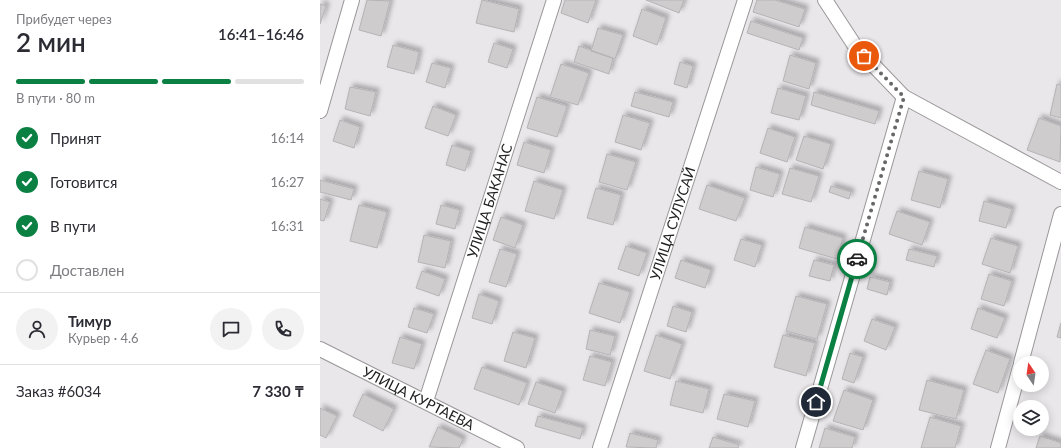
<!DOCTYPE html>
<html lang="ru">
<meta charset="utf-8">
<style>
body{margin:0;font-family:Lato,sans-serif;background:#f2f2f3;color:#2b2b33;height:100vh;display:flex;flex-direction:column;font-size:15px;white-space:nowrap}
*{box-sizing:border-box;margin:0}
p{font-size:13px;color:#7c7c81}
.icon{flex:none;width:22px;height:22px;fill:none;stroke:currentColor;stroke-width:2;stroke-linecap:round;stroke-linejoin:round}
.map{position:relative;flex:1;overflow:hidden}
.details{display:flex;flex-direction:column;background:#fff;width:320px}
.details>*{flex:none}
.needle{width:26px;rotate:347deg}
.controls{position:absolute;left:693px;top:356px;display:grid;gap:8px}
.controls a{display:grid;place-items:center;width:36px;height:36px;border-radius:50%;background:#fff;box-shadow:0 2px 10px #0003;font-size:20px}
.pin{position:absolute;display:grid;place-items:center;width:34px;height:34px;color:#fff;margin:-17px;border:2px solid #fff;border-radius:50%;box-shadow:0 1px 4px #0007}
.courier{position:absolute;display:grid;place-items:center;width:40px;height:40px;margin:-20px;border:3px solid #0b8043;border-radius:50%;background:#fff;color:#222;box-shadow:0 1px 5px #0007}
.headline em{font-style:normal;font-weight:600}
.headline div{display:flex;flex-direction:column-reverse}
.headline{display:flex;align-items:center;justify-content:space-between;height:68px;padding:0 16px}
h1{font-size:26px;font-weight:600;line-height:30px}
.bar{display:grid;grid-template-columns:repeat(4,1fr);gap:6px 4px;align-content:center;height:48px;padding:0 16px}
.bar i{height:5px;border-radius:3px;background:#e1e1e2}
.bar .current{background:#0b8043}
.bar p{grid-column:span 4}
.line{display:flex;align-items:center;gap:10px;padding:0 16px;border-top:1px solid #e1e1e2}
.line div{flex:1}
.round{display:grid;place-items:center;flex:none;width:42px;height:42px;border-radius:21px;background:#f2f2f3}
ol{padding:0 16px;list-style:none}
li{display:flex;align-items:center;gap:12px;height:44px}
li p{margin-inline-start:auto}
li .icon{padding:4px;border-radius:50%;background:#0b8043;color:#fff;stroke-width:4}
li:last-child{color:#7c7c81}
li i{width:22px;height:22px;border:2px solid #e1e1e2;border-radius:50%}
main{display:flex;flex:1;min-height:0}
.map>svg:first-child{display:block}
</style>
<main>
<section class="details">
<div class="headline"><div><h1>2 мин</h1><p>Прибудет через</p></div><em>16:41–16:46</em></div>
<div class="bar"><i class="current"></i><i class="current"></i><i class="current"></i><i></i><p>В пути · 80 m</p></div>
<ol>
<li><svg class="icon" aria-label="check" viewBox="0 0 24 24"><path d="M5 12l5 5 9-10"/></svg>Принят<p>16:14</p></li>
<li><svg class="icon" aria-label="check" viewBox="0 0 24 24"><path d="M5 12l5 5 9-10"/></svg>Готовится<p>16:27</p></li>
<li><svg class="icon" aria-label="check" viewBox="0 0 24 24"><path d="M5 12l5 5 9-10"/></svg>В пути<p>16:31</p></li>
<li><i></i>Доставлен</li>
</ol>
<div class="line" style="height:72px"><a class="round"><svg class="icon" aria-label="person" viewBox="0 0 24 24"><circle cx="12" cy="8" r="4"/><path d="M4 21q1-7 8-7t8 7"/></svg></a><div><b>Тимур</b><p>Курьер · 4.6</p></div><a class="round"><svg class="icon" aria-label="chat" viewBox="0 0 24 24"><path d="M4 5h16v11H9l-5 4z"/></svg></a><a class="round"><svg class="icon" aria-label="phone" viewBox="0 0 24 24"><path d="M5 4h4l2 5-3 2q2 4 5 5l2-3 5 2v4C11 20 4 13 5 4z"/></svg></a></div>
<div class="line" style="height:52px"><div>Заказ #6034</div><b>7 330 ₸</b></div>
</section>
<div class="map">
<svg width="741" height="448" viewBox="0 0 741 448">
<defs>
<filter id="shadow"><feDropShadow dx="3.5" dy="-3.5" stdDeviation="2" flood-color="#0004"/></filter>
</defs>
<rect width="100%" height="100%" fill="#eae7ea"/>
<path fill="#cfccce" stroke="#b6b3b5" filter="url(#shadow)" d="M47,0L70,1L61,36L39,30Z
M162,0L199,9L194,32L156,23Z
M245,0H276L268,23L241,13Z
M326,0H364L359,13Z
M437,0H455L485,9L479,27L433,12Z
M0,4L6,6L0,24Z
M322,9L346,18L337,45L313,36Z
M431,21L483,38L479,50L427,33Z
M278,28L303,35L295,59L271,51Z
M174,43L193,49L187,68L168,62Z
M73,45L99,52L94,74L67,67Z
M259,46L293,58L289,74L254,62Z
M470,55L496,63L489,89L463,81Z
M360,62L373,66L367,88L354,84Z
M112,63L131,68L125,88L106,82Z
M241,64L269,73L258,105L230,97Z
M737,84L741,85V118L730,115Z
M30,87L56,92L50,116L25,109Z
M458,88L486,96L479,120L451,113Z
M315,92L353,102L349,117L311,106Z
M494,92L559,111L555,124L491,105Z
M217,97L247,106L237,137L207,128Z
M113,106L136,115L128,136L105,128Z
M303,115L330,123L321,150L295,142Z
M719,118L741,126L740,162L707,150Z
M20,120L40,127L34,148L13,141Z
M448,128L475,137L467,162L440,153Z
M484,136L511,144L503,169L476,160Z
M204,142L231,150L224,173L197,165Z
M132,145L151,151L145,171L126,165Z
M287,154L316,162L307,190L279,182Z
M436,167L460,174L453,197L430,190Z
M470,168L499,176L491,202L462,194Z
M599,171L628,179L620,208L591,200Z
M0,180L34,189L31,200L0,192Z
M214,181L243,190L234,219L205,211Z
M387,185L425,198L416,221L379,209Z
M511,186L531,192L529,199L509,192Z
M276,188L301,195L293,225L267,218Z
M0,199L10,202L4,221L0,220Z
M664,201L692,209L686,228L659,221Z
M39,205L67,212L57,248L30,241Z
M121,205L140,210L135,229L116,224Z
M577,211L610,222L602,245L569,234Z
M181,217L203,225L195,248L173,240Z
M485,227L523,238L517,259L479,248Z
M104,235L131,241L125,268L98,262Z
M671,238L698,246L690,273L662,264Z
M421,239L442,245L435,267L414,260Z
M306,246L327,253L319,276L298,269Z
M180,249L197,254L186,287L169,282Z
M589,249L617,256L614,267L586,260Z
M361,260L391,270L385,288L355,278Z
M494,260L514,265L510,281L489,276Z
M102,271L125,279L119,296L96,288Z
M669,274L692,281L684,306L661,299Z
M550,277L570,282L567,295L547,289Z
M279,283L310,292L300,323L269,313Z
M159,294L179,301L172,324L152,318Z
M476,296L507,304L497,339L466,331Z
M353,306L372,312L366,332L347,326Z
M94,308L114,314L107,333L88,327Z
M658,308L685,318L677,338L651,329Z
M552,319L575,327L566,350L544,341Z
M741,323V338L737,337Z
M270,330L295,336L290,355L266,349Z
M193,332L215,338L206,368L184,361Z
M336,335L362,344L350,379L324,371Z
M463,335L495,343L486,376L454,367Z
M80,337L102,344L94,369L72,363Z
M666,350L690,359L678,393L653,384Z
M530,353L543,357L534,383L522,379Z
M270,356L292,362L285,386L263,380Z
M162,367L207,383L199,405L154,389Z
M607,380L644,390L636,419L599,410Z
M356,381L389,389L383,413L350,405Z
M216,382L243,391L235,413L208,404Z
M524,390L553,400L543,430L513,421Z
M43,394L74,409L63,431L33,416Z
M404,394L435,401L428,427L397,419Z
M0,408L17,416L6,438L0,435Z
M218,416L263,428L260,439L215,426Z
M610,417L641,426L635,448H601Z
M118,427L143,439L139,448L109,447Z
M505,428L535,437L532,448H499Z
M310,433L338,440L336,448L306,447Z
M720,436L741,443V448H716Z
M393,437L419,445L418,448H389Z"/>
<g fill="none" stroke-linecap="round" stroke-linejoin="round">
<g stroke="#9a9799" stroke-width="16">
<g id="street">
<path d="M505,0L535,46L584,97L741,182"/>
<path d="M0,111L32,0"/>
<path id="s1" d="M0,349L197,448"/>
<path d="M701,363L741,214"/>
<path id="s2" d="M106,401L234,0"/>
<path id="s3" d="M280,448L425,0"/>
<path d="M483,448L584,97"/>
<path d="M678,448L700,367"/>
</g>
</g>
<use href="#street" stroke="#fff" stroke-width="14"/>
</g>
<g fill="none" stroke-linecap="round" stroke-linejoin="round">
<path stroke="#686668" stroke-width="4" stroke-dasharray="0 7.2" d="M537,259L584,97L544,56"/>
<path stroke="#0b8043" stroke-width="5" d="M496,402L537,259"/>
</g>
<g text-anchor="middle" stroke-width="4" stroke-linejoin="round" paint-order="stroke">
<g font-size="14" fill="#222122" stroke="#eae7ea">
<text dy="5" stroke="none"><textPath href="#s2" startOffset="210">УЛИЦА БАКАНАС</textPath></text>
<text dy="5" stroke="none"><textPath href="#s3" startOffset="236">УЛИЦА СУЛУСАЙ</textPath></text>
<text dy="5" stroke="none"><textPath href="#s1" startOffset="110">УЛИЦА КУРТАЕВА</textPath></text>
</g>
</g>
</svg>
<div class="controls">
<a><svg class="needle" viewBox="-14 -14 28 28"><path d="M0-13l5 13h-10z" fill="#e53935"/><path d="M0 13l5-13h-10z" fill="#7c7c81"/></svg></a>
<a><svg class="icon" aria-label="layers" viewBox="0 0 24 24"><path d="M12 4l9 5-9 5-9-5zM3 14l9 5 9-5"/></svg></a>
</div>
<div class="pin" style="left:544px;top:56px;background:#ea580c"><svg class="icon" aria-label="bag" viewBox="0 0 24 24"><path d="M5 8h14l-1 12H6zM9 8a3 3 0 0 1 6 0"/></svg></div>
<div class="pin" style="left:496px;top:402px;background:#1f2937"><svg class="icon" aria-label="home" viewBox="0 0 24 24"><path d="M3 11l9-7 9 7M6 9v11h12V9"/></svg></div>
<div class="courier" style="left:537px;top:259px"><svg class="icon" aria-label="car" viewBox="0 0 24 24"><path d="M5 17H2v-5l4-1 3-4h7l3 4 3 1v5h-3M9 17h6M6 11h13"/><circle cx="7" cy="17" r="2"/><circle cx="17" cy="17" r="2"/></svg></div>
</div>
</main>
